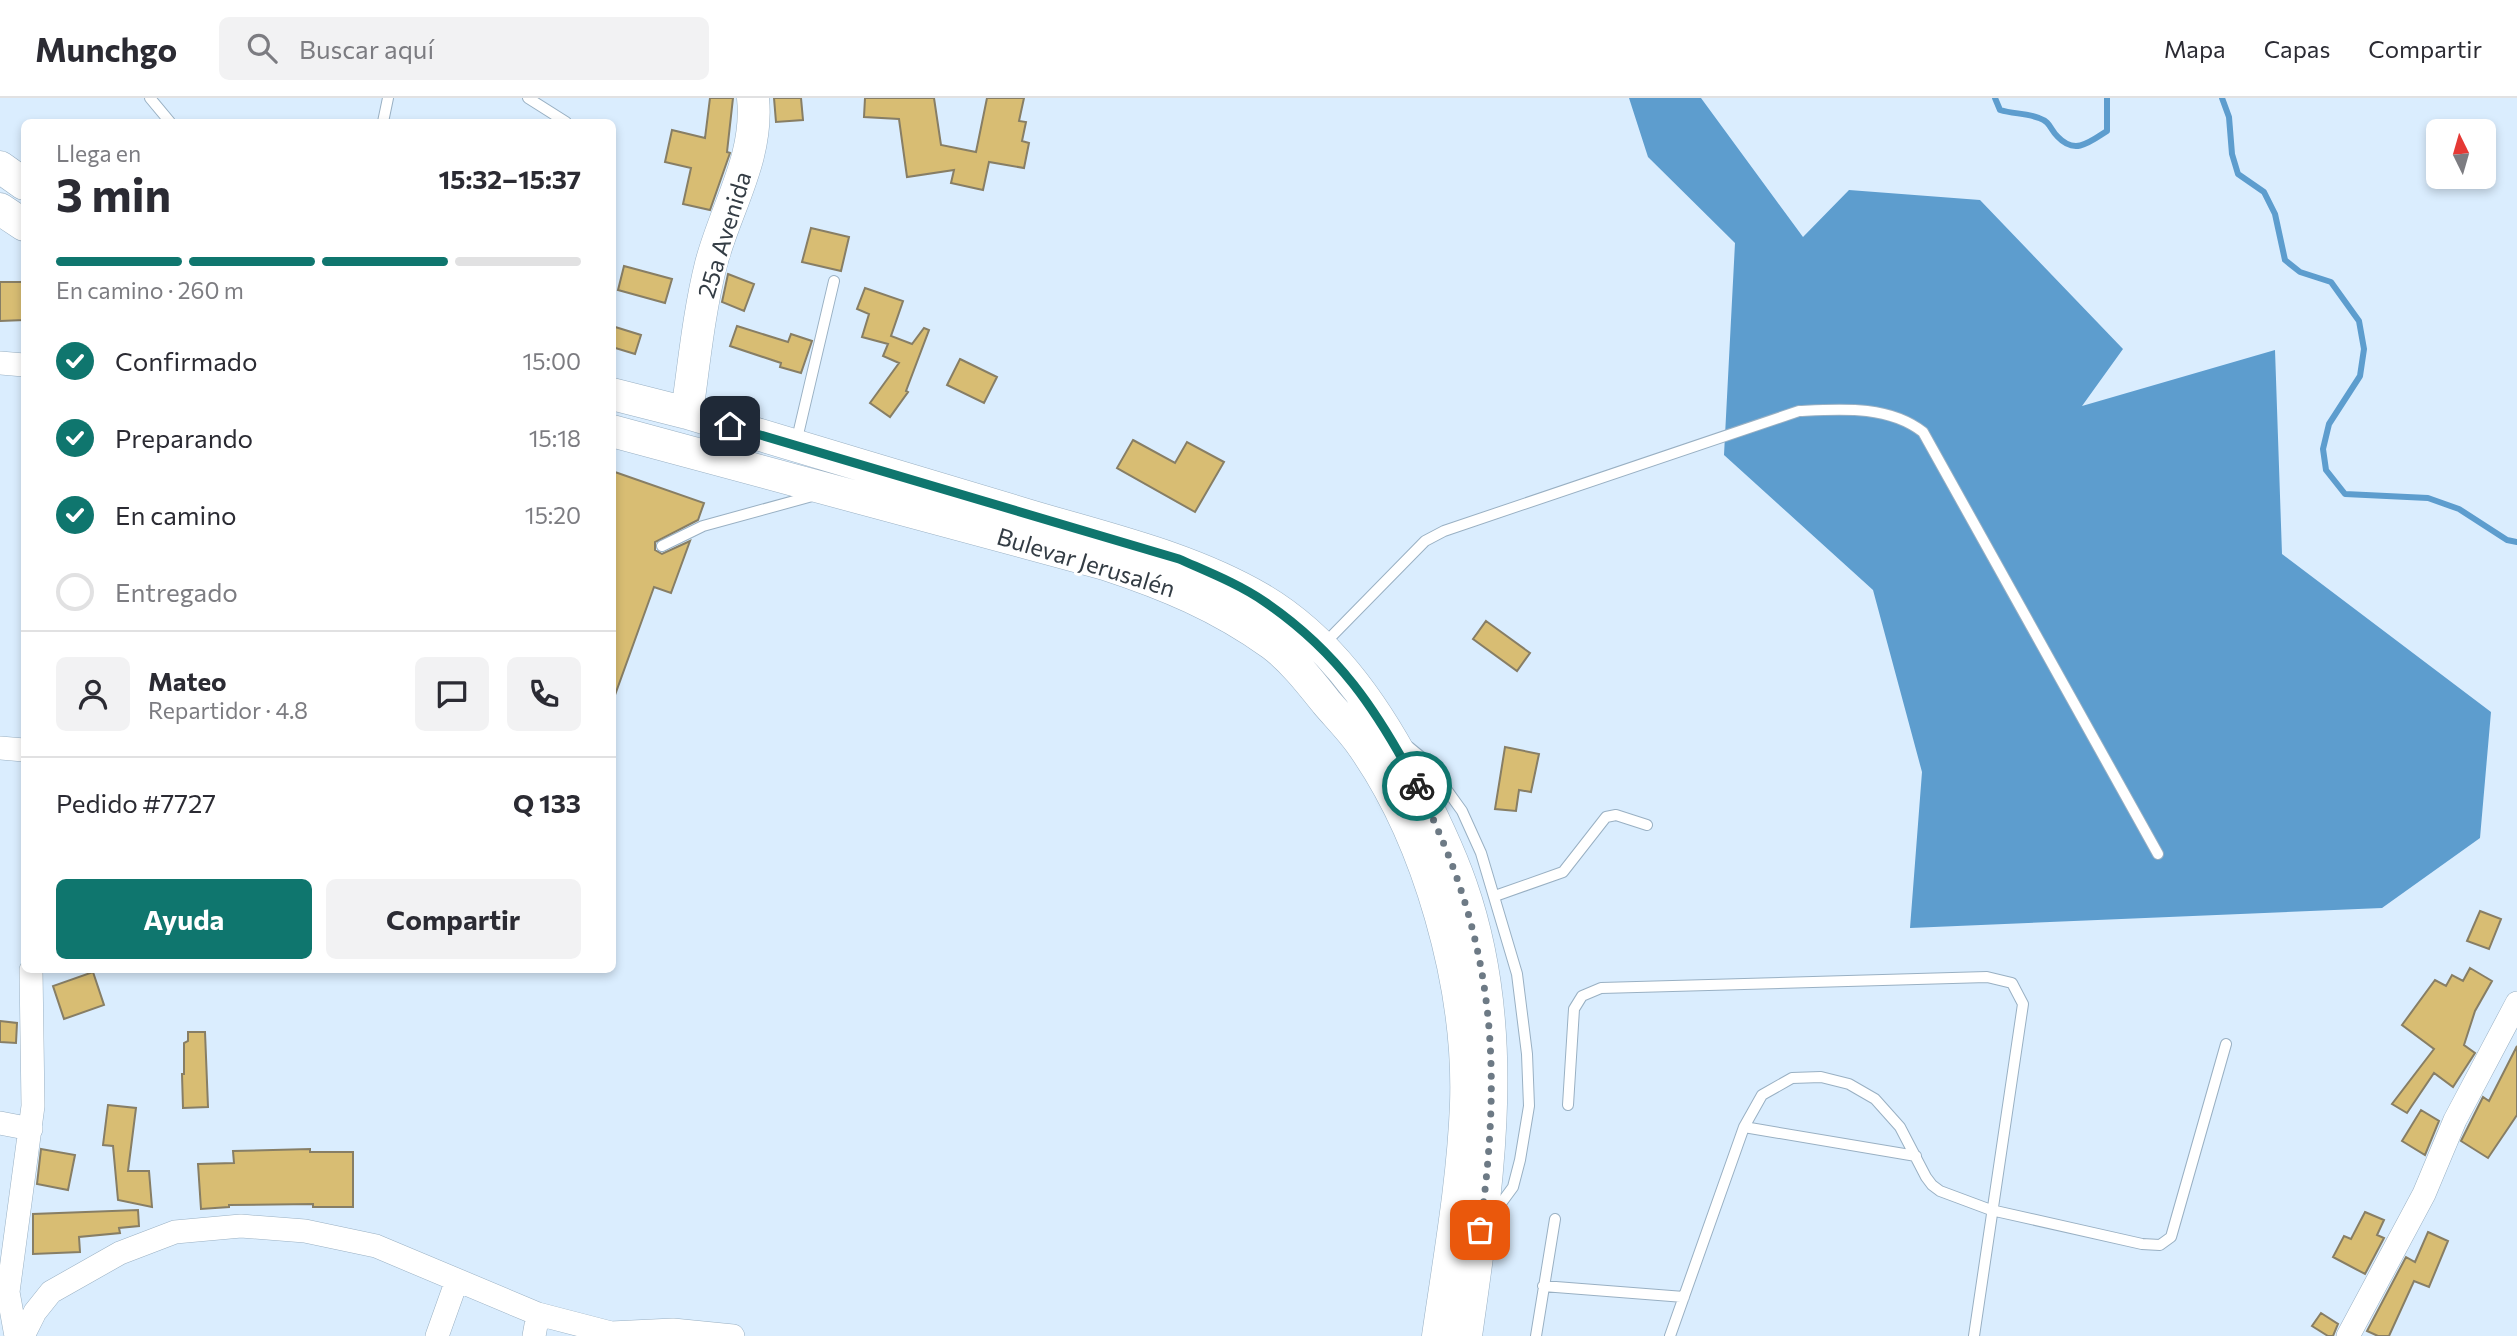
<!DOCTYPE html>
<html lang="es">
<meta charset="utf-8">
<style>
body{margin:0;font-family:Commissioner,sans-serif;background:#f2f2f3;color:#2b2b33;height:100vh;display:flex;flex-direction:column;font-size:26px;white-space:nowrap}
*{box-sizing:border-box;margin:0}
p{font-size:23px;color:#7c7c81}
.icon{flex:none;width:38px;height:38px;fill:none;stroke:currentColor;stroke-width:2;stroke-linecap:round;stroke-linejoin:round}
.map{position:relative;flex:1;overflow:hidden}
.panel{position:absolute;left:21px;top:21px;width:595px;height:854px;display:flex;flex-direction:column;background:#fff;border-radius:10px;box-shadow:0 4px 10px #0003}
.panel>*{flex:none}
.needle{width:46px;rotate:355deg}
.fabs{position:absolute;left:2426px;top:21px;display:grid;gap:14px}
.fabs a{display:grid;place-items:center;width:70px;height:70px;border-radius:10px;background:#fff;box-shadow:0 4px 10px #0003;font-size:35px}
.pin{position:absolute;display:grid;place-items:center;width:60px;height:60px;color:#fff;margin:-30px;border-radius:14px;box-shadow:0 4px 10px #0006}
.courier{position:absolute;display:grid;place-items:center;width:70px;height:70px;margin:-35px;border:5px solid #0f766e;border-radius:50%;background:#fff;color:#222;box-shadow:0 2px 9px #0007}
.head em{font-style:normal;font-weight:700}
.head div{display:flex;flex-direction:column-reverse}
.head{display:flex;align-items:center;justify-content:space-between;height:119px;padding:0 35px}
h1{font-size:46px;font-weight:700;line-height:52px}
.bar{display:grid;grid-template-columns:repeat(4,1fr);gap:10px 7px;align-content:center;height:84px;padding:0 35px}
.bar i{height:9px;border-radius:5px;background:#e1e1e2}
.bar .active{background:#0f766e}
.bar p{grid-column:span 4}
.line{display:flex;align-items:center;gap:18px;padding:0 35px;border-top:2px solid #e1e1e2}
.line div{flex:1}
.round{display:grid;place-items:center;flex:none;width:74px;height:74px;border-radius:10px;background:#f2f2f3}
ol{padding:0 35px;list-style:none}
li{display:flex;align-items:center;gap:21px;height:77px}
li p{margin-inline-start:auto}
li .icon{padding:7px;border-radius:50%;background:#0f766e;color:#fff;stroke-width:4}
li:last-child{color:#7c7c81}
li i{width:38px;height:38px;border:4px solid #e1e1e2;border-radius:50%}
.action{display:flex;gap:14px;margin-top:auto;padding:14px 35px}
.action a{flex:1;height:80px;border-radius:10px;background:#0f766e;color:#fff;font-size:28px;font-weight:700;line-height:80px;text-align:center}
.action a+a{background:#f2f2f3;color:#2b2b33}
header{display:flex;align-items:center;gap:42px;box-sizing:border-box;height:98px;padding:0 35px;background:#fff;border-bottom:2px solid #e1e1e2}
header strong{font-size:33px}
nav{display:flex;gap:38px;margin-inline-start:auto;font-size:24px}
.search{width:490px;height:63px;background:#f2f2f3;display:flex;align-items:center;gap:18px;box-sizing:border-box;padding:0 24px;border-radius:10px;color:#7c7c81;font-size:26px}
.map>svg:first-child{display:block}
</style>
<header>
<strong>Munchgo</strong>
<div class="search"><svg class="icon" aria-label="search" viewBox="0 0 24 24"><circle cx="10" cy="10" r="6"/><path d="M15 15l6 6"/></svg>Buscar aquí</div>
<nav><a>Mapa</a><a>Capas</a><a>Compartir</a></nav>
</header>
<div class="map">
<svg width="2517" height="1238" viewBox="0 0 2517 1238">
<rect width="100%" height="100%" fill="#daedfe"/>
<path fill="#5d9dce" d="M1629,0H1701L1803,139L1849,92L1980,102L2123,251L2082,308L2275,252L2282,456L2491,614L2480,740L2382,810L1910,830L1922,674L1873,492L1724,357L1735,145L1648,59Z"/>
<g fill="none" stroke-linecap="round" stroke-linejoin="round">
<path stroke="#5d9dce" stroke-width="6" d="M1995,0L2000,12C2013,16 2027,15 2039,20C2051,24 2050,32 2058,39C2075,57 2090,44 2107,33V0
M2222,0L2229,19L2232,56L2238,76L2264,94L2275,116L2285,162L2300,174L2331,184L2359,223L2364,251L2360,278L2329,326L2323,351L2326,372L2345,396L2428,400L2459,411L2507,442L2517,444"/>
</g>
<path fill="#d8bd73" stroke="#877e65" stroke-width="2" d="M710,0H733L727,54L730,55L710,112L683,106L691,70L665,64L672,32L705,40Z
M774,0H801L803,22L776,24Z
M865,0H934L941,47L976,54L987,0H1024L1019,23L1026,24L1022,43L1029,45L1024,70L989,64L983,92L951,85L954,72L907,79L899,21L864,19Z
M811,130L849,139L841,173L802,164Z
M624,168L672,181L665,205L618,192Z
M728,176L754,186L744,213L722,204Z
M0,184H24V222L0,223Z
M865,190L903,203L891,238L912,246L924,230L929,232L906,293L908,294L890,319L870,305L899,265L883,258L888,246L862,239L869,216L857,211Z
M612,228L641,237L635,256L612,249Z
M737,228L788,244L791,236L812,243L801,275L780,269L781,265L730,248Z
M960,261L997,279L984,305L947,287Z
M1133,342L1175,365L1187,344L1224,364L1195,414L1117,370Z
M612,373L704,405L698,422L655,444V452L662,456L690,443L671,495L654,489L615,597H612Z
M1486,523L1530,555L1517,573L1473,541Z
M1505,649L1539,656L1531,694L1519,692L1516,713L1495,711Z
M2480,813L2501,821L2489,851L2467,843Z
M2470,870L2492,883L2475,913L2464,947L2475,955L2453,989L2434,975L2407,1015L2392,1006L2434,951L2402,927L2435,882L2446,888L2452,877L2463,883Z
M93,874L104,907L64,921L53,888Z
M0,923L17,925L16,945L0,944Z
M188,934H205L208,1009L183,1010L182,976H184V945L188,943Z
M2517,948V1017L2488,1060L2461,1043L2483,999L2489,1003Z
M108,1007L136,1010L128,1073H149L152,1109L118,1102L113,1048L103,1047Z
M2421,1012L2439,1023L2425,1057L2402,1043Z
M41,1051L75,1057L68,1092L37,1086Z
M310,1051V1054H353V1109H313V1106L229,1107V1109L201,1111L198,1066L234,1065L233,1053Z
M138,1112L139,1128L119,1130L120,1135L79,1139L80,1154L33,1156V1116Z
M2365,1114L2384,1122L2377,1137L2384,1140L2365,1176L2333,1159L2344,1138L2351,1141Z
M2428,1134L2448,1143L2429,1189L2414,1183L2389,1238H2378L2367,1233L2406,1159L2415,1164Z
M2321,1215L2338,1226L2333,1238H2328L2312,1228Z"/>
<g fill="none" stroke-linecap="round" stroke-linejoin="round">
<g stroke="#99b0c3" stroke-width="12">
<path id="lane" d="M150,0L170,24
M528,0L566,24
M383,24L388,0
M796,345L834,183
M662,448L703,428L816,397
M1322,548L1425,443L1444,433L1799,313C1841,311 1888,307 1923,334L2158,756
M1409,649L1426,663L1462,713L1481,755L1517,876L1527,956L1529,1008L1520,1062L1513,1089L1491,1119
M1495,798L1563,774L1606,719L1616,717L1647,727
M1568,1007L1574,911L1582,898L1601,890L1987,879L2012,885L2023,906L1974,1238
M1744,1029L1916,1058
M1543,1188L1684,1199
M1536,1238L1555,1121
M1670,1238L1744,1029L1762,997L1792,980L1821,979L1849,986L1875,1001L1900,1029L1926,1079L1932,1087L1940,1093L1991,1112L2142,1146L2160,1147L2171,1139L2226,946"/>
</g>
<g stroke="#99b0c3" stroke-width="24">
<path id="street" d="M0,265L24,267
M0,650L24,652
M0,1025L31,1031
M16,1238L8,1194L33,1008L31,872
M23,1238L35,1214L51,1194L120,1155L175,1134L241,1128L305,1133L376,1148L538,1216L611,1235L673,1232L733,1238
M437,1238L457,1182
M534,1238L538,1216
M2348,1238L2424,1096L2455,1022L2517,905"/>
</g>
<g stroke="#99b0c3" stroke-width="33">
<path id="secondary" d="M0,69L24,86
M0,111L24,127
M612,296L687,315C800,349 914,383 1027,417C1107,441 1189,459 1261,501C1327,540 1373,605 1408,671C1428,709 1447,747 1461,787C1513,935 1487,1088 1466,1238
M687,315C694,265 699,214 711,166C726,109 759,60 753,0
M612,333L1105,466C1166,486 1219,508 1272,546C1292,561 1310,584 1326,604C1337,617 1350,630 1360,644C1429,740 1470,889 1466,1006C1463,1084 1449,1161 1438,1238"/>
</g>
<use href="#lane" stroke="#fff" stroke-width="10"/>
<use href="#street" stroke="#fff" stroke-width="23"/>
<use href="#secondary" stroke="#fff" stroke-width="32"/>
</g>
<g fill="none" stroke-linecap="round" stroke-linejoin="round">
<path stroke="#6d7a85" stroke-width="7" stroke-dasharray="0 12.6" d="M1417,688C1495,840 1503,966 1480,1132"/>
<path stroke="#0f766e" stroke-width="9" d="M730,328L1179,461C1208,474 1239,486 1265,504C1338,554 1377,612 1417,688"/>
</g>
<g text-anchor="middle" stroke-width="6" stroke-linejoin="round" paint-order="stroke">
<g font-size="24" fill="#333c44" stroke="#fff">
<text transform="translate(725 137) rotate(-73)" y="8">25a Avenida</text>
<text transform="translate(1086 465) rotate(17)" y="8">Bulevar Jerusalén</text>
</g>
</g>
</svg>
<div class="fabs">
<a><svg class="needle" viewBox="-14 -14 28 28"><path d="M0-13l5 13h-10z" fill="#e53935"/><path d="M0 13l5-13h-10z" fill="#7c7c81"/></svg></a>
</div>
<div class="pin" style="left:1480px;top:1132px;background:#ea580c"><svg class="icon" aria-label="bag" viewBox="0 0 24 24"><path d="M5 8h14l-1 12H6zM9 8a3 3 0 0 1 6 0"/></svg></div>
<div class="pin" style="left:730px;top:328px;background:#1f2937"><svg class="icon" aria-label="home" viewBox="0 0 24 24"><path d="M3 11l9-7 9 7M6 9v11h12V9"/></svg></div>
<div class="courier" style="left:1417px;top:688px"><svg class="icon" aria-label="bike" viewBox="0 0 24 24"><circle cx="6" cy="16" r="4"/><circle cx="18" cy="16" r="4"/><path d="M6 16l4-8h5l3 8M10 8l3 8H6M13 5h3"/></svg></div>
<section class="panel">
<div class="head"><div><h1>3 min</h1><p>Llega en</p></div><em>15:32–15:37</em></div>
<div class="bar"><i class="active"></i><i class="active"></i><i class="active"></i><i></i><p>En camino · 260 m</p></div>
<ol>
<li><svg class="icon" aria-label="check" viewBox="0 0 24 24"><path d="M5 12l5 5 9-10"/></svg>Confirmado<p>15:00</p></li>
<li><svg class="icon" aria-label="check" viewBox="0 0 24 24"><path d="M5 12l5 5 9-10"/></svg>Preparando<p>15:18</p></li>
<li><svg class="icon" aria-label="check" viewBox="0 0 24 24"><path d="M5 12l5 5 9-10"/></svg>En camino<p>15:20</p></li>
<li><i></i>Entregado</li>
</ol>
<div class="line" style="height:126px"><a class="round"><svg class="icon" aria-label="person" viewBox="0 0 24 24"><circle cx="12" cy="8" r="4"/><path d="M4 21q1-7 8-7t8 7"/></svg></a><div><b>Mateo</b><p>Repartidor · 4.8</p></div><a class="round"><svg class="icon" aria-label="chat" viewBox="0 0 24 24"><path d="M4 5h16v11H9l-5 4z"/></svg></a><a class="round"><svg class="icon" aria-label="phone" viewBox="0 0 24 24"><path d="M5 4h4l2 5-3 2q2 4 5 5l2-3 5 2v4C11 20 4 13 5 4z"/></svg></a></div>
<div class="line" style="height:91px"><div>Pedido #7727</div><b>Q 133</b></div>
<div class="action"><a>Ayuda</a><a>Compartir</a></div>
</section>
</div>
